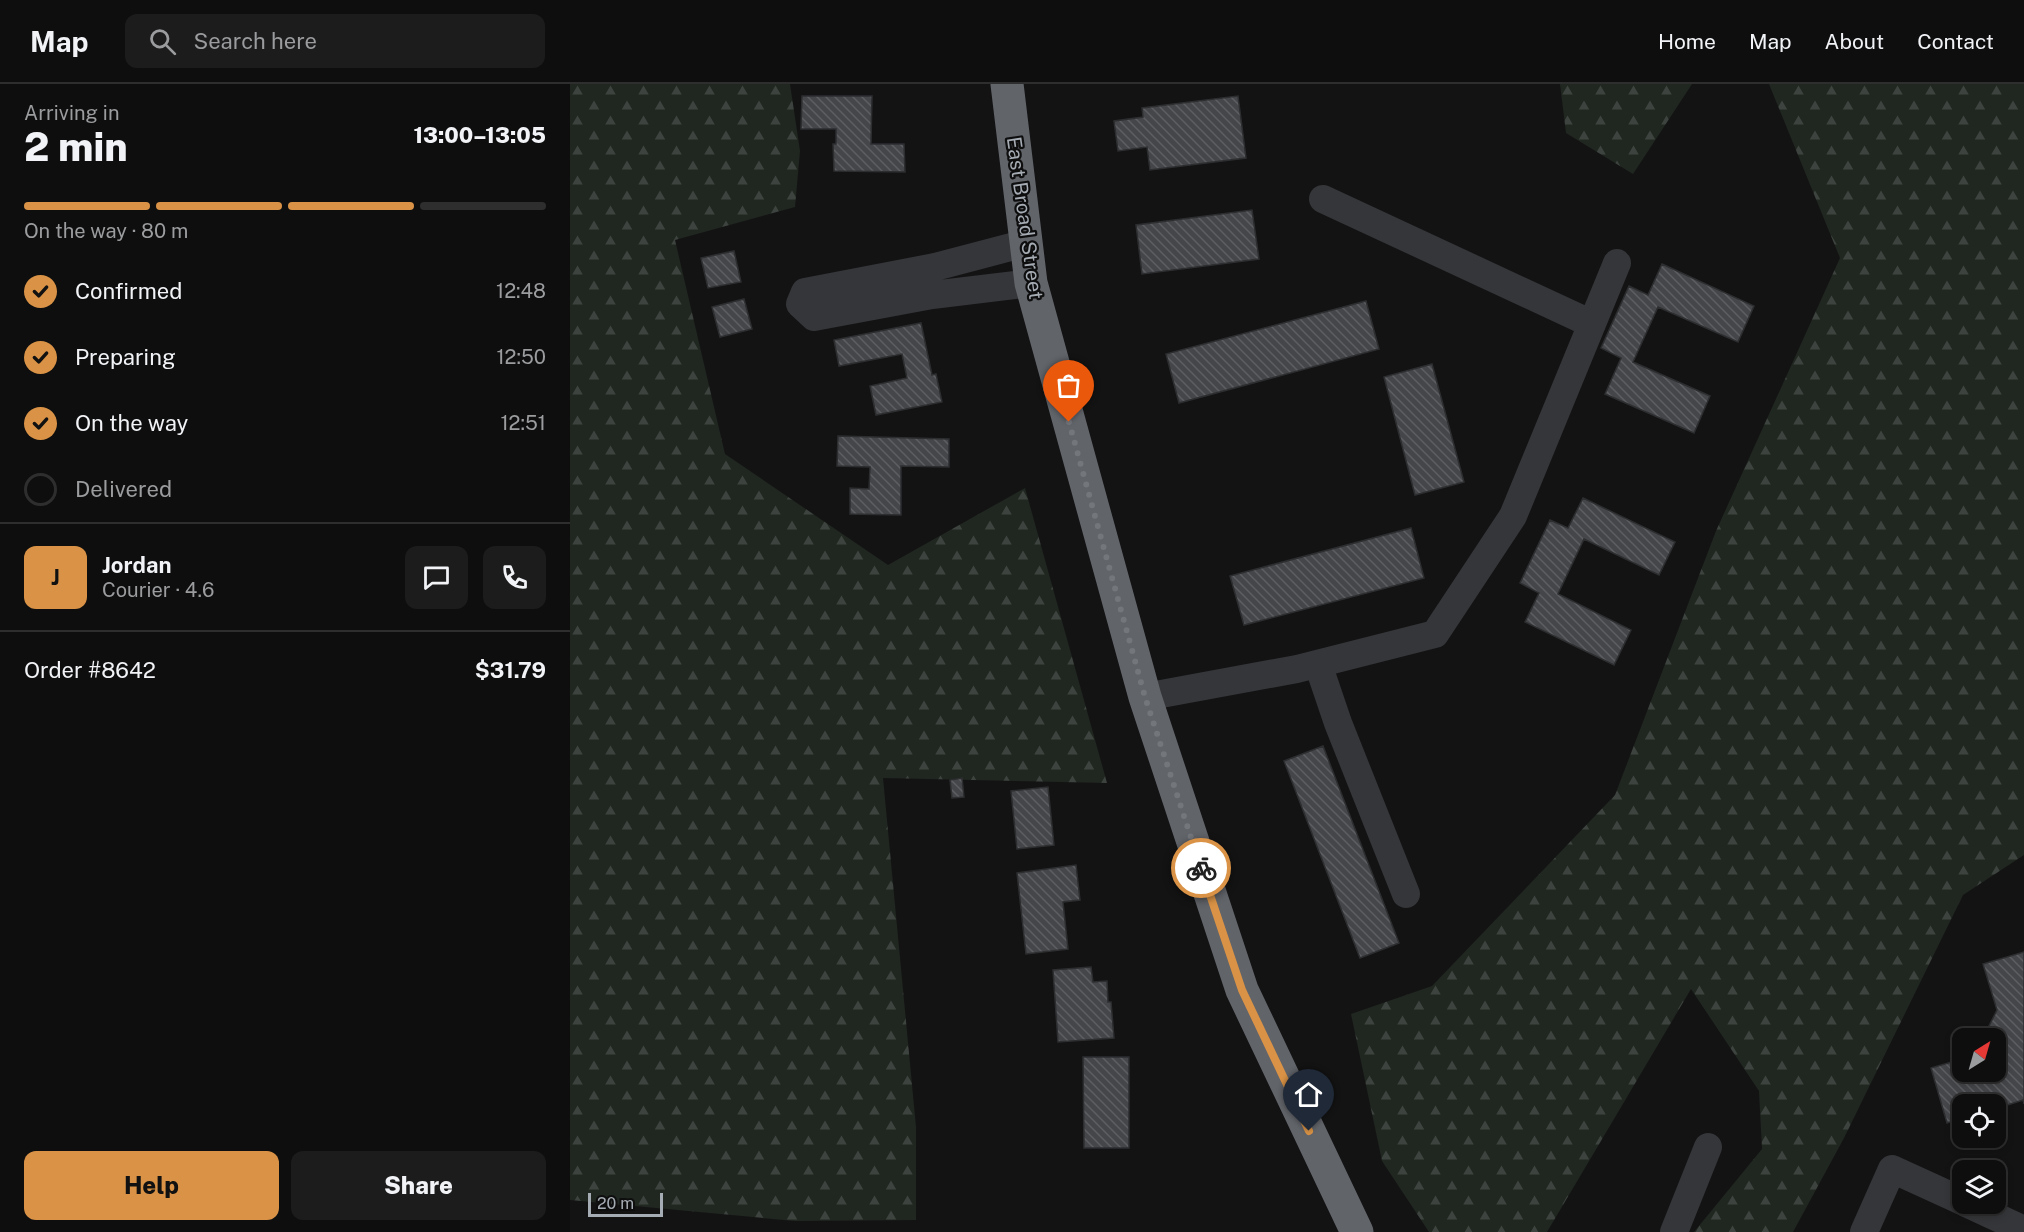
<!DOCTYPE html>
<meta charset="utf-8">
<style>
body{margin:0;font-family:"Public Sans",sans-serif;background:#1c1c1d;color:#f1f3f6;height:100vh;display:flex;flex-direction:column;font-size:22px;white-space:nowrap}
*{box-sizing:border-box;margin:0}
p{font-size:20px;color:#9b9c9e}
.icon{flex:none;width:33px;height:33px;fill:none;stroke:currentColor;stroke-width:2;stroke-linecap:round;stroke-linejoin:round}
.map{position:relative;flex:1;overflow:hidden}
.sheet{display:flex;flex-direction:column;background:#0e0e0f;width:570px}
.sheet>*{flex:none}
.needle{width:39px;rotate:37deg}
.controls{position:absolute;left:1382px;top:944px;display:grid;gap:12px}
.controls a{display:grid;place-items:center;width:54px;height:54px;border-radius:12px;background:#0e0e0f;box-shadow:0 3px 9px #0003,0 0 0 2px #2e2e2f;font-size:30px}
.scale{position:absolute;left:18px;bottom:15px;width:75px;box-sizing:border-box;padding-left:6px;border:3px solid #a6acb3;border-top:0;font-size:16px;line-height:21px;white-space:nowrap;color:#a6acb3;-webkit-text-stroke:4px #0e0e0f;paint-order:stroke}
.pin{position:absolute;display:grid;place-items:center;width:51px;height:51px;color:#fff;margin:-62px -26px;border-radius:50% 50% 50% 0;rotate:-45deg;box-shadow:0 0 6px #0007}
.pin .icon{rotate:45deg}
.courier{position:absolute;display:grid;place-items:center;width:60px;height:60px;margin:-30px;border:4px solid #da9346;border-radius:50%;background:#fff;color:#222;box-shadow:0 2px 8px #0007}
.overview em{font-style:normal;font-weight:800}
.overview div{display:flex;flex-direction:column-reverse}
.overview{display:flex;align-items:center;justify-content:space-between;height:102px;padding:0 24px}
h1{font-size:39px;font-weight:800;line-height:45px}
.bar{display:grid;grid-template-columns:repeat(4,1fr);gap:9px 6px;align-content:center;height:72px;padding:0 24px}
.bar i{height:8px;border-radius:4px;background:#2e2e2f}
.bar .current{background:#da9346}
.bar p{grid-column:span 4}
.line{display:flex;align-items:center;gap:15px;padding:0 24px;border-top:2px solid #2e2e2f}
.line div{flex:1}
.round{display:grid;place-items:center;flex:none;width:63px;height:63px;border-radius:12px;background:#1c1c1d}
ol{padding:0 24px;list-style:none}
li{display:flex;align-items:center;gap:18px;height:66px}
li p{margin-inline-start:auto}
li .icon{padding:6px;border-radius:50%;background:#da9346;color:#111;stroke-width:4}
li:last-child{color:#9b9c9e}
li i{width:33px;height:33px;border:3px solid #2e2e2f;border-radius:50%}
.action{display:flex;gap:12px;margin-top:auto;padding:12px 24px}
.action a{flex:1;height:69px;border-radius:12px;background:#da9346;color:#111;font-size:24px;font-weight:800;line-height:69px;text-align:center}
.action a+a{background:#1c1c1d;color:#f1f3f6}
header{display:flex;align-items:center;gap:36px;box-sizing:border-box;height:84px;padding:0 30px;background:#0e0e0f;border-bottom:2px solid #2e2e2f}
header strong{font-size:28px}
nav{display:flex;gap:33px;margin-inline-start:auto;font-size:21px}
.search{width:420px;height:54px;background:#1c1c1d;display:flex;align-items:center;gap:15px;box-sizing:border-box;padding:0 21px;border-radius:12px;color:#9b9c9e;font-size:22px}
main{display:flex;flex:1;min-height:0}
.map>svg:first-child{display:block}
</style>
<header>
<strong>Map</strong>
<div class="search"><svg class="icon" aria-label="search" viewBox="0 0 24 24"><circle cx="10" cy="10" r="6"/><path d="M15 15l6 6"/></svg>Search here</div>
<nav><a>Home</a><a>Map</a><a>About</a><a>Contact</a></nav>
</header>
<main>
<section class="sheet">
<div class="overview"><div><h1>2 min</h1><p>Arriving in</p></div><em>13:00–13:05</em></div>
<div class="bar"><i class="current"></i><i class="current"></i><i class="current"></i><i></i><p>On the way · 80 m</p></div>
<ol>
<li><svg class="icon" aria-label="check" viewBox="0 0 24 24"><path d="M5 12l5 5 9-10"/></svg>Confirmed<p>12:48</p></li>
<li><svg class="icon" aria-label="check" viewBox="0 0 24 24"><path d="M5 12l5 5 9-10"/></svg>Preparing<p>12:50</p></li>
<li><svg class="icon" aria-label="check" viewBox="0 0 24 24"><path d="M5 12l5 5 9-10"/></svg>On the way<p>12:51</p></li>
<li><i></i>Delivered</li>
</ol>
<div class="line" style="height:108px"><b class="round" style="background:#da9346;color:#111">J</b><div><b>Jordan</b><p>Courier · 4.6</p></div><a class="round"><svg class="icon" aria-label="chat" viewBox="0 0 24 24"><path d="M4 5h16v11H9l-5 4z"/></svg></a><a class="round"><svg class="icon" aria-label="phone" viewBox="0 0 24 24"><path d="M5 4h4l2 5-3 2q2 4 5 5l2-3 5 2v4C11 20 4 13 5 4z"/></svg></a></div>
<div class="line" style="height:78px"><div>Order #8642</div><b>$31.79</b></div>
<div class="action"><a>Help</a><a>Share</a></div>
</section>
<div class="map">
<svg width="1454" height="1148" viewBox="0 0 1454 1148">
<defs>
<pattern id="forest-firs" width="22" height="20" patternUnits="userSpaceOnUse" patternTransform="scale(1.5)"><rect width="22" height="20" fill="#202620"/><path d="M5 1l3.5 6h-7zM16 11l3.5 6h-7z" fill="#3d433e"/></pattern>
<pattern id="building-back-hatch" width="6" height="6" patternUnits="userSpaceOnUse" patternTransform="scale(1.5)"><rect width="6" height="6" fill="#454649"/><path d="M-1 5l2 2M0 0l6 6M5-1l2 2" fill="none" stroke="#5d5e61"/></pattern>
</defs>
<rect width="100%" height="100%" fill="#131314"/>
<path fill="url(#forest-firs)" d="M0,0H220L230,67L225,123L105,156L155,370L318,481L455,404L537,699L313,694L346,1043V1136L225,1137L0,1116Z
M990,0H1122L1063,90L996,49Z
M1199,0H1454V771L1393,811L1274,1054L1223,1148H1124L1192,1065L1189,1007L1121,905L977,1148H859L812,1077L781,930L862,902L1045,711L1146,447L1270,174Z"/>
<path fill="url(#building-back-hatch)" stroke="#2d2e30" stroke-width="1.5" d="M232,12H302L301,60H334L335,88L264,87L263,60H266V45H231Z
M668,12L676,74L580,86L577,63L548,67L544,37L573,33L572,24Z
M682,126L689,175L572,190L566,141Z
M164,167L171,198L138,204L131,174Z
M1092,180L1184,222L1168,258L1088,223L1063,278L1140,312L1124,349L1035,310L1051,274L1031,264L1059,202L1078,211Z
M174,215L182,245L150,253L142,223Z
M796,217L809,265L609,319L596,270Z
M351,239L362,291L366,290L372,318L306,331L300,302L337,294L332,270L269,282L264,256Z
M862,280L894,398L845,411L814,293Z
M268,352L379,355V383L331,382V431L280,430V404L299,405L300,383L267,382Z
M1013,414L1105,458L1089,491L1014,455L988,510L1061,546L1044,581L955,538L969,509L950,499L980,436L998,444Z
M841,444L854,494L674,541L660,492Z
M753,662L829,859L790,874L714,677Z
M392,694L394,713L382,714L380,696Z
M478,703L484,761L447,765L441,707Z
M506,781L510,816L493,818L498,865L456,870L447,789Z
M1454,868V1020L1453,1016L1425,1025V1020H1392V1034L1377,1039L1361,984L1392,975V987H1425V954H1413L1427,926L1413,880Z
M521,883L523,898L537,897L538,918H541L544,954L488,958L483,886Z
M513,973H559V1064H514Z"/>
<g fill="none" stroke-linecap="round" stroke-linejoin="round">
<path stroke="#353639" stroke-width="28" d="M753,115L1022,240
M456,159L365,183L235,208L230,220L244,233L362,211L461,199
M748,580L768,639L836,810
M575,613L727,585L865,550L943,432L1047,179
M1396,1119L1454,1146
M1104,1148L1138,1063
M1294,1148L1322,1085L1392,1117"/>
<path stroke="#616469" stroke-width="33" d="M437,0L461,199L575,613L672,906L787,1148"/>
</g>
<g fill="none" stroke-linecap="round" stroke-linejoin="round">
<path stroke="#73767b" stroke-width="6" stroke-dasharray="0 10.8" d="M499,338L575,613L631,784"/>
<path stroke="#da9346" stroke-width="8" d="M631,784L672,906L739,1047"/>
</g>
<g text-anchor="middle" stroke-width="4.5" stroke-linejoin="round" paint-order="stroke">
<g font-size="20" fill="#a6acb3" stroke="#0e0e0f">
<text transform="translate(455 134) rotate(82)" y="7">East Broad Street</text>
</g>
</g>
</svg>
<div class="controls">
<a><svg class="needle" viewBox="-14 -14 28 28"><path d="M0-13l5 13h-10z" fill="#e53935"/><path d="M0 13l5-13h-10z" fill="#9b9c9e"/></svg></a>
<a><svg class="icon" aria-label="locate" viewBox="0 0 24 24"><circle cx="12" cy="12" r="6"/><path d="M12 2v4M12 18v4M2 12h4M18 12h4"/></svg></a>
<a><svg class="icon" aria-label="layers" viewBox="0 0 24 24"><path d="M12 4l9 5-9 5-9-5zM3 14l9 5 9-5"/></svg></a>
</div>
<div class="scale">20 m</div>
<div class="pin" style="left:499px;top:338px;background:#ea580c"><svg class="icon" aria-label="bag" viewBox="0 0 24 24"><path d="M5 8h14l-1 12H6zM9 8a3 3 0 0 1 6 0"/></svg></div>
<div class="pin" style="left:739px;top:1047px;background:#1f2937"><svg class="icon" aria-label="home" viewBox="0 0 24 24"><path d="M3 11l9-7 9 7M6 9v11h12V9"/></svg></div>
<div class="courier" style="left:631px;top:784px"><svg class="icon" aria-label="bike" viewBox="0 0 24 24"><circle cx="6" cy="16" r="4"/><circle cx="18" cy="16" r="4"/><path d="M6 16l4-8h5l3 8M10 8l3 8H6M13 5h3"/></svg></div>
</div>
</main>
